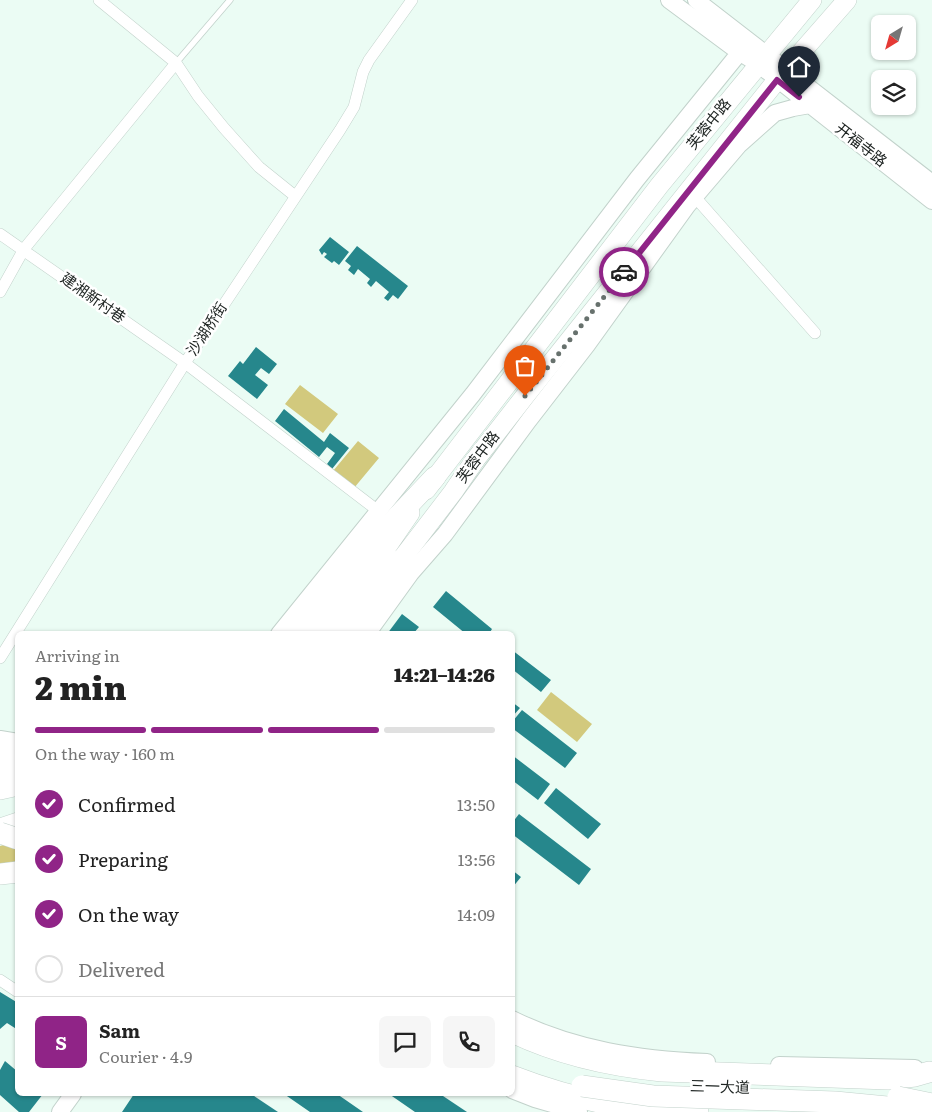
<!DOCTYPE html>
<meta charset="utf-8">
<style>
body{margin:0;font-family:Literata,"Noto Sans SC",serif;background:#f6f6f6;color:#222;height:100vh;display:flex;flex-direction:column;font-size:19px;white-space:nowrap}
*{box-sizing:border-box;margin:0}
p{font-size:16px;color:#767676}
.icon{flex:none;width:28px;height:28px;fill:none;stroke:currentColor;stroke-width:2;stroke-linecap:round;stroke-linejoin:round}
.map{position:relative;flex:1;overflow:hidden}
.sheet{position:absolute;left:15px;top:631px;width:500px;height:465px;display:flex;flex-direction:column;background:#fff;border-radius:8px;box-shadow:0 1px 4px #0004}
.sheet>*{flex:none}
.needle{width:32px;rotate:217deg}
.fabs{position:absolute;left:871px;top:15px;display:grid;gap:10px}
.fabs a{display:grid;place-items:center;width:45px;height:45px;border-radius:8px;background:#fff;box-shadow:0 1px 4px #0004;font-size:25px}
.pin{position:absolute;display:grid;place-items:center;width:42px;height:42px;color:#fff;margin:-51px -21px;border-radius:50% 50% 50% 0;rotate:-45deg;box-shadow:0 0 5px #0007}
.pin .icon{rotate:45deg}
.courier{position:absolute;display:grid;place-items:center;width:50px;height:50px;margin:-25px;border:4px solid #902487;border-radius:50%;background:#fff;color:#222;box-shadow:0 1px 6px #0007}
.summary em{font-style:normal;font-weight:800}
.summary div{display:flex;flex-direction:column-reverse}
.summary{display:flex;align-items:center;justify-content:space-between;height:85px;padding:0 20px}
h1{font-size:32px;font-weight:800;line-height:38px}
.bar{display:grid;grid-template-columns:repeat(4,1fr);gap:8px 5px;align-content:center;height:60px;padding:0 20px}
.bar i{height:6px;border-radius:4px;background:#e0e0e0}
.bar .selected{background:#902487}
.bar p{grid-column:span 4}
.line{display:flex;align-items:center;gap:12px;padding:0 20px;border-top:1px solid #e0e0e0}
.line div{flex:1}
.round{display:grid;place-items:center;flex:none;width:52px;height:52px;border-radius:8px;background:#f6f6f6}
ol{padding:0 20px;list-style:none}
li{display:flex;align-items:center;gap:15px;height:55px}
li p{margin-inline-start:auto}
li .icon{padding:5px;border-radius:50%;background:#902487;color:#fff;stroke-width:4}
li:last-child{color:#767676}
li i{width:28px;height:28px;border:2px solid #e0e0e0;border-radius:50%}
.map>svg:first-child{display:block}
</style>
<div class="map">
<svg width="932" height="1112" viewBox="0 0 932 1112">
<rect width="100%" height="100%" fill="#ebfcf4"/>
<path fill="#d2c97d" d="M300,385L338,414L323,433L285,404Z
M358,441L379,458L354,488L333,471Z
M551,692L592,724L577,742L537,710Z
M10,843L17,844V868L0,870V846Z"/>
<path fill="#26878c" d="M330,237L349,252L339,265L334,261L332,263L324,257L327,254L324,252L322,255L319,250Z
M357,246L408,286L398,299L393,295L388,301L384,298L389,292L376,281L371,287L367,283L370,279L358,269L354,275L348,270L351,266L345,261Z
M256,347L277,364L269,374L261,368L255,375L268,385L257,399L228,376L240,361L243,364Z
M284,409L324,442L330,433L349,448L332,469L327,464L335,453L327,447L319,457L275,421Z
M446,591L492,629L489,634H466L433,607Z
M402,614L419,627L413,634H387Z
M512,650L551,680L541,692L512,669Z
M512,702L520,708L512,717Z
M522,710L577,753L565,768L512,728V722Z
M512,755L550,784L538,800L512,780Z
M556,788L601,824L588,839L544,803Z
M519,814L591,869L579,885L512,834V823Z
M512,870L521,877L512,888Z
M0,992L18,1003V1030L7,1023L0,1029Z
M5,1061L18,1072V1094H43L29,1112H19L0,1095V1070Z
M134,1094H251L278,1112H122Z
M284,1094H337L363,1112H310Z
M389,1094H440L467,1112H415Z"/>
<g fill="none" stroke-linecap="round" stroke-linejoin="round">
<g stroke="#c2d2cb" stroke-width="7">
<path id="lane" d="M176,63L230,0"/>
</g>
<g stroke="#c2d2cb" stroke-width="12">
<path id="street" d="M99,0L176,63L198,96L224,128L259,167L295,196
M695,197L815,333
M0,234L185,363L377,510
M0,292L24,249L176,63
M0,658L185,363L340,130L354,107L363,72L369,60L412,0
M0,980L18,992"/>
</g>
<g stroke="#c2d2cb" stroke-width="18">
<path id="secondary" d="M669,0L739,52L758,64L932,201
M696,0L932,183
M279,634L473,394L637,179L749,41
M367,634L411,573L445,534L529,420L587,345L687,206L739,145L775,113L793,108L810,105
M0,739L18,742
M512,1019C575,1050 639,1059 707,1062
M779,1065L915,1068
M512,1090L535,1099L579,1112
M60,1112L73,1094"/>
</g>
<g stroke="#c2d2cb" stroke-width="20">
<path id="primary" d="M426,490L659,186L812,0
M320,634L377,561L410,513
M336,634L401,560L453,492L475,460L525,396L777,80L847,0
M0,828L18,822"/>
</g>
<g stroke="#c2d2cb" stroke-width="22">
<path id="highway" d="M299,634L364,552L435,477
M356,634L401,560
M0,754L18,756
M0,770L18,771
M0,789L18,785
M0,874L18,872
M512,1032C560,1055 610,1066 662,1071L888,1079L915,1076L929,1072
M512,1076C543,1088 577,1098 609,1104C639,1110 669,1111 698,1112"/>
</g>
<use href="#lane" stroke="#fff" stroke-width="5.5"/>
<use href="#street" stroke="#fff" stroke-width="11"/>
<use href="#secondary" stroke="#fff" stroke-width="16"/>
<use href="#primary" stroke="#fff" stroke-width="19"/>
<use href="#highway" stroke="#fff" stroke-width="21"/>
<g stroke="#c2d2cb" stroke-width="22" stroke-linecap="butt">
<path id="highway-bridge" d="M0,833L18,839
M582,1086L653,1096L835,1102L887,1107L915,1112
M898,1097L932,1104"/>
</g>
<use href="#highway-bridge" stroke="#fff" stroke-width="21"/>
</g>
<g fill="none" stroke-linecap="round" stroke-linejoin="round">
<path stroke="#67716d" stroke-width="5" stroke-dasharray="0 9" d="M525,396L624,272"/>
<path stroke="#902487" stroke-width="6" d="M624,272L777,80L799,97"/>
</g>
<g text-anchor="middle" stroke-width="5" stroke-linejoin="round" paint-order="stroke">
<g font-size="15" fill="#202624" stroke="#fff">
<text transform="translate(709 124) rotate(-51)" y="5">芙蓉中路</text>
<text transform="translate(861 145) rotate(38)" y="5">开福寺路</text>
<text transform="translate(93 298) rotate(35)" y="5">建湘新村巷</text>
<text transform="translate(207 329) rotate(-57)" y="5">沙湖桥街</text>
<text transform="translate(478 457) rotate(-53)" y="5">芙蓉中路</text>
<text transform="translate(720 1087) rotate(2)" y="5">三一大道</text>
</g>
</g>
</svg>
<div class="fabs">
<a><svg class="needle" viewBox="-14 -14 28 28"><path d="M0-13l5 13h-10z" fill="#e53935"/><path d="M0 13l5-13h-10z" fill="#767676"/></svg></a>
<a><svg class="icon" aria-label="layers" viewBox="0 0 24 24"><path d="M12 4l9 5-9 5-9-5zM3 14l9 5 9-5"/></svg></a>
</div>
<div class="pin" style="left:525px;top:396px;background:#ea580c"><svg class="icon" aria-label="bag" viewBox="0 0 24 24"><path d="M5 8h14l-1 12H6zM9 8a3 3 0 0 1 6 0"/></svg></div>
<div class="pin" style="left:799px;top:97px;background:#1f2937"><svg class="icon" aria-label="home" viewBox="0 0 24 24"><path d="M3 11l9-7 9 7M6 9v11h12V9"/></svg></div>
<div class="courier" style="left:624px;top:272px"><svg class="icon" aria-label="car" viewBox="0 0 24 24"><path d="M5 17H2v-5l4-1 3-4h7l3 4 3 1v5h-3M9 17h6M6 11h13"/><circle cx="7" cy="17" r="2"/><circle cx="17" cy="17" r="2"/></svg></div>
<section class="sheet">
<div class="summary"><div><h1>2 min</h1><p>Arriving in</p></div><em>14:21–14:26</em></div>
<div class="bar"><i class="selected"></i><i class="selected"></i><i class="selected"></i><i></i><p>On the way · 160 m</p></div>
<ol>
<li><svg class="icon" aria-label="check" viewBox="0 0 24 24"><path d="M5 12l5 5 9-10"/></svg>Confirmed<p>13:50</p></li>
<li><svg class="icon" aria-label="check" viewBox="0 0 24 24"><path d="M5 12l5 5 9-10"/></svg>Preparing<p>13:56</p></li>
<li><svg class="icon" aria-label="check" viewBox="0 0 24 24"><path d="M5 12l5 5 9-10"/></svg>On the way<p>14:09</p></li>
<li><i></i>Delivered</li>
</ol>
<div class="line" style="height:90px"><b class="round" style="background:#902487;color:#fff">S</b><div><b>Sam</b><p>Courier · 4.9</p></div><a class="round"><svg class="icon" aria-label="chat" viewBox="0 0 24 24"><path d="M4 5h16v11H9l-5 4z"/></svg></a><a class="round"><svg class="icon" aria-label="phone" viewBox="0 0 24 24"><path d="M5 4h4l2 5-3 2q2 4 5 5l2-3 5 2v4C11 20 4 13 5 4z"/></svg></a></div>
</section>
</div>
